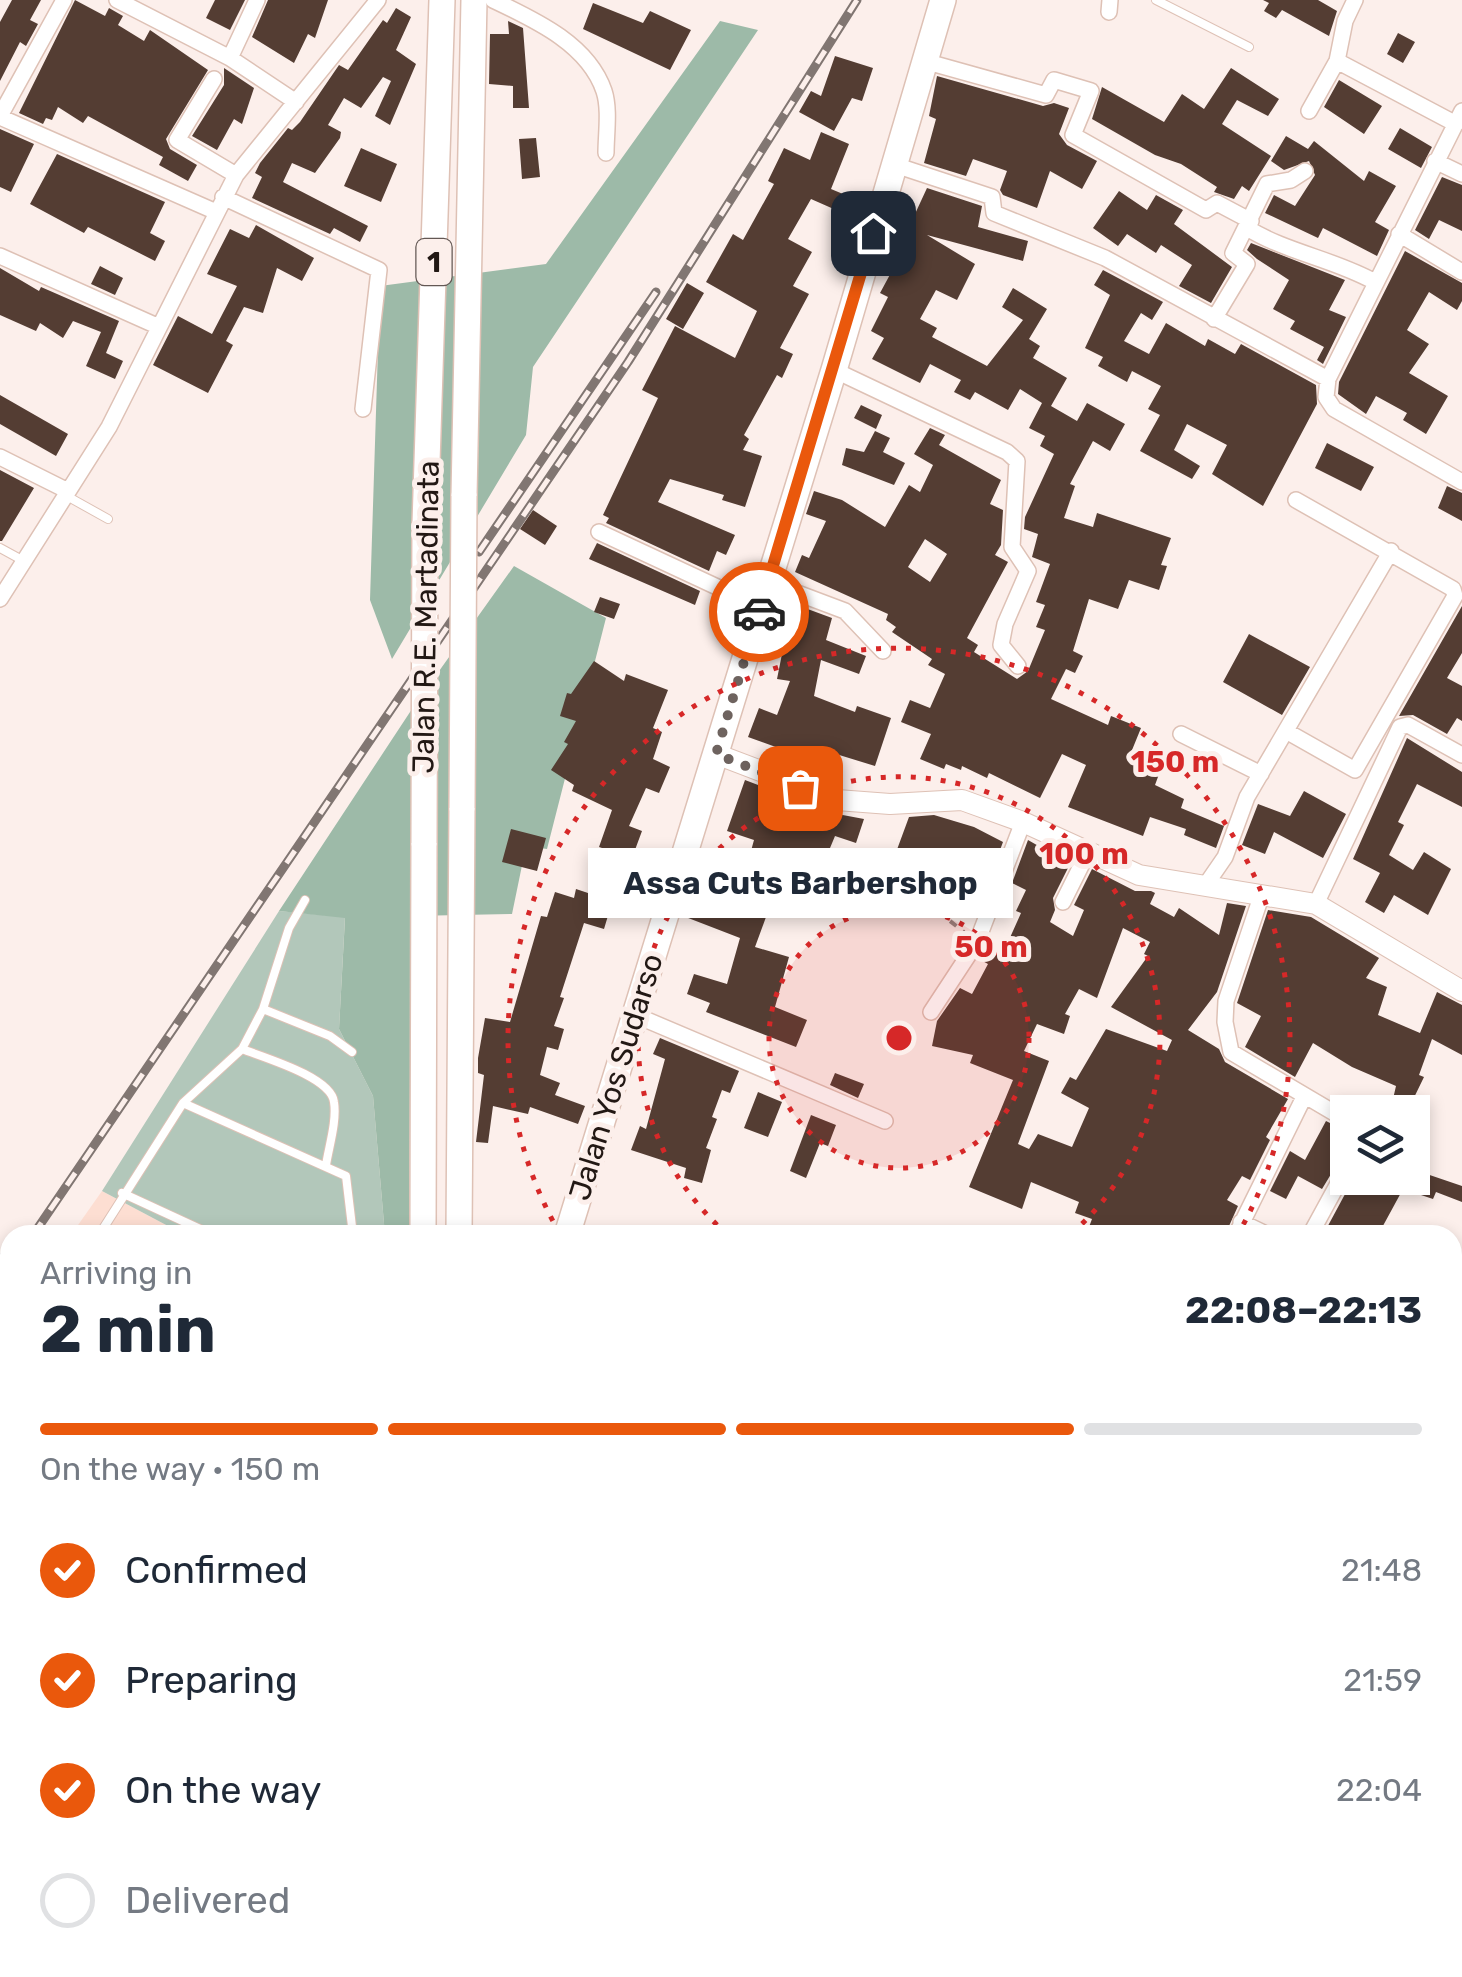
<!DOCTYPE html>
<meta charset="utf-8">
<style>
body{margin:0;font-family:Rubik,sans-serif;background:#f6f6f7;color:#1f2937;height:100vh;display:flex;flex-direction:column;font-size:38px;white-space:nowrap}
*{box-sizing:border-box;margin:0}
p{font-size:32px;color:#747a83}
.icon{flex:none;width:55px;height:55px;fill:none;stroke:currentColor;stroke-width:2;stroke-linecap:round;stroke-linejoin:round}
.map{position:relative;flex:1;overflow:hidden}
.side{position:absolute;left:0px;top:1225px;width:1462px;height:752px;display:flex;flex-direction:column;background:#fff;border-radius:30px 30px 0 0;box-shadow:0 5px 15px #0003}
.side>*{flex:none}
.buttons{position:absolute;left:1330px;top:1095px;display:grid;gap:20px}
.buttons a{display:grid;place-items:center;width:100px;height:100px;border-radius:0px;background:#fff;box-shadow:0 5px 15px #0003;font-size:50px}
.pin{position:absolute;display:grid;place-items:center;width:85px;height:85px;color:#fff;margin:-42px;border-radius:20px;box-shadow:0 5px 15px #0006}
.courier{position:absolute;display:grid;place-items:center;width:100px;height:100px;margin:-50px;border:8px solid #ea580c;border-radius:50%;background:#fff;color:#222;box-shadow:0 2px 12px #0007}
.bubble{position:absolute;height:70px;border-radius:0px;background:#fff;box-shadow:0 5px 15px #0003;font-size:32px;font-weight:700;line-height:70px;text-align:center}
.head em{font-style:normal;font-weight:700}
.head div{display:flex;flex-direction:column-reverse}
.head{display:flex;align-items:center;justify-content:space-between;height:170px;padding:0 40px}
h1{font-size:65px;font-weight:700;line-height:75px}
.bar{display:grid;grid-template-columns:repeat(4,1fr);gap:15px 10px;align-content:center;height:120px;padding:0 40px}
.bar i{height:12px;border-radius:8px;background:#e0e1e3}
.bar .on{background:#ea580c}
.bar p{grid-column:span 4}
ol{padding:0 40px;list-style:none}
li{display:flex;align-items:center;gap:30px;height:110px}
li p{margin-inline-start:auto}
li .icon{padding:10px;border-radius:50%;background:#ea580c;color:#fff;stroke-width:4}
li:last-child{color:#747a83}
li i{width:55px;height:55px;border:5px solid #e0e1e3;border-radius:50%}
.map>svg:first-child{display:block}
</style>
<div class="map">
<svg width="1462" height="1977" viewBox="0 0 1462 1977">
<rect width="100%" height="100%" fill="#fcefeb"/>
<path fill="#fdded2" d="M102,1191L185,1235H71Z
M10,1324V1671L0,1693V1339Z
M990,1968H1195L1191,1977H987Z"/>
<path fill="#b2c7ba" d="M279,911L345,917L339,1029L373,1096L385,1235H185L102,1191Z"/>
<path fill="#9dbaa8" d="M720,21L758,30L533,367L526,435L392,659L370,600L380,286L546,264Z
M514,566L606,618L547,849L526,846L512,914L411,916L409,1235H385L373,1096L339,1029L345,918L279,911L412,709Z"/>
<path fill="#543d33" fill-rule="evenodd" d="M12,0H41L30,20L38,24L26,46L20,42L0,81V22Z
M75,0L105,16L109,8L123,16L118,25L144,41L150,30L208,70L166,139L170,149L197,165L188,181L159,165L163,157L88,116L83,123L58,107L52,120L46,118L43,124L19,113Z
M215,0H245L230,30L206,18Z
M268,0H328L315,38L308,34L294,63L252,37Z
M1263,0H1318L1337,11L1329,36L1282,10L1276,18L1264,11L1269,3Z
M593,3L643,23L650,11L691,30L670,70L583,29Z
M396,8L411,17L396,50L416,64L390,125L375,116L391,81L383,77L361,108L344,98L328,125L341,132L340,138L315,173L292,163L283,182L368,226L360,242L334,228L330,234L252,198L262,177L255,173L260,163L288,128L292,130L300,122L339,65L348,70L383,20L387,23Z
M508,21L523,28L529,108H513V86L489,84L490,34H509Z
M1398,33L1415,42L1403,63L1387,54Z
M835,56L873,68L862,101L852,98L834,131L799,112L811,91L821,96Z
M224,68L254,88L242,124L234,119L217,150L192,136L224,85Z
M1231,68L1279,99L1268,116L1237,100L1222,124L1271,156L1249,191L1242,186L1234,199L1214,192L1217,187L1181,164L1155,155L1092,119L1102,87L1164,122L1182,94L1204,109Z
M937,76L1043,106L1054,103L1069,108L1059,134L1067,145L1097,161L1082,189L1050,171L1037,208L1003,195L1000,190L1007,171L973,159L966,176L924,163L936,119L929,116Z
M1339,80L1382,106L1364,134L1324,107Z
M1400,128L1432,147L1421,168L1388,149Z
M0,129L34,144L11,192L0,187Z
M821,132L849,144L831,189L843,194L836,210L811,199L788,239L812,252L793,286L809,294L780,348L793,354L782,378L777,375L744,435L749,439L743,450L762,456L745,507L722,500L724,495L670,479L658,502L735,535L726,555L717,551L709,571L606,523L609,518L603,515L658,398L642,390L675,326L735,358L757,311L706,282L733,234L743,240L774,184L768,181L784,148L810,160Z
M1286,136L1308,149L1314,141L1364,181L1369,171L1396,186L1375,222L1389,230L1377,256L1323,228L1318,238L1265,213L1274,195L1295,206L1315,175L1309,161L1284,170L1271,161Z
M536,138L540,177L522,179L519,139Z
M361,148L397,164L381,202L344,186Z
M57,154L165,202L150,233L165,241L155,261L88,227L84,233L30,204Z
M1442,177L1462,185V231L1439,220L1429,239L1415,230Z
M927,188L982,206L978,227L1028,241L1023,261L927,235L975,264L957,300L936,290L920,319L937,328L932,337L987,366L1023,320L1002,307L1013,288L1047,309L1029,339L1040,346L1033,358L1067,378L1051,406L1077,421L1087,403L1125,424L1110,451L1093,441L1070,484L1075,486L1064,518L1093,527L1097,513L1171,538L1161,565L1167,566L1159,590L1129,580L1118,609L1089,599L1073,651L1083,656L1075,673L1066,669L1051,699L1108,725L1111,716L1141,728L1130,755L1162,766L1155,785L1184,799L1181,808L1224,826L1216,848L1184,835L1186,829L1150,817L1143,836L1068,807L1086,765L1062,754L1040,798L989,773L987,778L962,766L961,770L946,764L944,769L920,759L931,734L901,722L910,700L930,708L945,674L928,665L932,659L892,632L896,627L886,620L888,614L795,572L802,555L809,558L826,521L806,514L814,491L842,500L885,527L909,485L920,492L933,465L914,454L930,428L945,435L939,445L1001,480L990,504L1003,510L1001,545L995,555L1008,562L967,638L978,645L974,652L1017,679L1028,671L1045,630L1036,627L1045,605L1036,602L1050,564L1032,557L1038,534L1024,529L1025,517L1054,454L1040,446L1045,436L1029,428L1042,403L1020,389L1008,410L975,392L970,400L954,392L961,380L930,364L920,383L872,359L884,338L871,331L888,297L880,293L893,269L882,263L886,250L896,255ZM925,539L947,554L930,582L908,567Z
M1119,191L1147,210L1156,195L1183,210L1174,224L1232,267L1211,303L1179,286L1192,265L1161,245L1156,253L1127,234L1118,246L1093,228Z
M256,225L314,258L302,281L277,268L263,313L244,307L226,341L233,345L208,393L153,365L178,316L212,334L237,286L207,274L230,229L249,238Z
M1251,243L1345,280L1329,310L1346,317L1323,364L1317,360L1324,347L1290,329L1295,321L1273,309L1289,280L1257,259L1247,250Z
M1405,251L1462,283V301L1457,310L1429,292L1407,330L1429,344L1409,373L1448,396L1426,434L1403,420L1407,413L1376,396L1366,414L1338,394L1339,382Z
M100,266L123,278L115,295L91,284Z
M0,268L39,291L41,287L119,321L106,353L123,361L115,379L86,366L101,332L73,321L63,338L40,323L36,331L0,315Z
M1103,270L1163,302L1152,320L1141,313L1124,341L1149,354L1166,323L1205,346L1208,339L1235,354L1241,344L1316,385L1317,404L1263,506L1212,474L1227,445L1187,424L1174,450L1200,466L1192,479L1140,451L1160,415L1148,409L1161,386L1132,371L1127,382L1098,366L1103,357L1085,348L1110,295L1094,285Z
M687,283L704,293L683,329L666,319Z
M0,395L68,434L56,456L0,424Z
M861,405L882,415L876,429L854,418Z
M875,431L890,438L883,452L905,463L894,485L842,465L846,448L864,452Z
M1327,443L1374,467L1361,491L1315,468Z
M0,470L34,488L2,541H0Z
M1447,486L1462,493V521L1438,508Z
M533,510L557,526L545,545L520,529Z
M597,543L700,591L695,605L589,559Z
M600,597L620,604L614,619L594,612Z
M794,604L832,618L826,640L866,656L859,674L821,660L814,696L855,712L857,706L891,718L875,766L836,754L831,767L748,737L759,708L777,715L790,681L777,679L784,644L768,639L775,616L789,620Z
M1462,606V653L1447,678L1462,686V721L1457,718L1447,734L1413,715L1399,716Z
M1249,634L1310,667L1282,715L1223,682Z
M594,661L624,681L626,674L668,690L653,728L662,732L653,759L670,767L659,793L646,788L629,826L642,831L632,858L599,847L612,810L572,791L574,785L551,770L568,744L564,742L576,721L560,716L567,693L571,694Z
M1407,738L1462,772V807L1417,784L1398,822L1404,825L1389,855L1413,870L1424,852L1451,869L1428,915L1394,895L1384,913L1365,902L1380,873L1353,859Z
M745,780L832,813L864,819L856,843L835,836L813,889L781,876L755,947L789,957L775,1007L807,1020L796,1047L706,1012L710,1003L687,994L694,974L727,984L740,938L683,916L690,892L725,909L737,866L746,869L754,840L727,831Z
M1304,791L1346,814L1323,858L1274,832L1265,854L1242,845L1258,804L1290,816Z
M934,815L974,827L1003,842L988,882L895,855L909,817Z
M511,829L546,838L537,871L502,862Z
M1028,840L1070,864L1053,898L1055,910L1050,922L1073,936L1084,910L1074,905L1092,869L1135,891H1151L1155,893L1150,904L1174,917L1179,908L1219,935L1227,903L1246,906L1217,992L1188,1030L1219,1049L1225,1062L1288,1099L1266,1137L1270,1140L1250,1180L1242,1176L1227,1200L1238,1206L1225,1235H1086L1092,1219L1075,1213L1079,1202L1031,1182L1022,1209L969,1187L1013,1080L970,1063L973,1055L932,1046L937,1021L960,988L972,994L988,964L979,959L988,943L1004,951L1021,913L1016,911L1026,890L1012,883ZM1123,928L1150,942L1144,954L1148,956L1111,1007L1172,1040L1167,1051L1106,1029L1076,1080L1070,1077L1061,1093L1089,1108L1072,1147L1038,1134L1029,1149L1018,1144L1049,1061L1024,1051L1037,1024L1064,1034L1070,1016L1065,1014L1079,989L1097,998Z
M870,849L890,854L883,882L863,877Z
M576,889L597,896L595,904L610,909L604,929L584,923L560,997L564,998L554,1026L564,1029L558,1050L547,1047L540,1075L560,1083L555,1095L585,1106L578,1124L530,1107L528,1114L493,1106L488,1143L476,1142L484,1075L478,1073V1058L485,1018L510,1022L541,916L547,917L555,892L574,898Z
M1268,910L1311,917L1379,958L1366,978L1387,987L1378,1015L1420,1033L1437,992L1462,1005V1055L1432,1039L1419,1075L1424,1077L1407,1112H1390L1396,1086L1352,1067L1313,1043L1295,1077L1245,1047L1261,1016L1237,1003Z
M660,1038L739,1071L730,1093L722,1090L712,1117L717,1119L706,1148L711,1150L702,1183L684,1178L686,1168L631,1150L640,1126L646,1129L665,1059L653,1054Z
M835,1073L864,1084L858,1098L830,1085Z
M758,1092L782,1102L768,1137L744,1128Z
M811,1115L836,1125L828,1146L820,1143L806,1178L790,1171Z
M1326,1121L1348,1132V1146L1322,1189L1298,1176L1286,1199L1270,1191L1290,1151L1305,1160Z
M1412,1169L1462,1186V1202L1436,1192L1433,1199L1412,1192Z
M1362,1178H1409L1378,1235H1323L1351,1183L1357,1187Z"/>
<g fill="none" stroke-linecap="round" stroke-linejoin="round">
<g stroke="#dec1b5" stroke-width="10">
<path id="service" d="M1156,0L1249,47
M65,495L108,519
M0,548L22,560
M263,1009L330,1036L352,1052
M242,1049C265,1058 331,1077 334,1102C337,1121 329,1146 326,1165
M183,1103L346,1176L353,1235
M122,1193L213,1235
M99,1235L183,1103L242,1049L263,1009L289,928L305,900
M0,1400L10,1384
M0,1405L10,1409
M0,1561L10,1564
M0,1650L10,1629"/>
</g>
<g stroke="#dec1b5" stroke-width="18">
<path id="minor" d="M117,0L230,58L296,102
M493,0C535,20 588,44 604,91C610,109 606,134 606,153
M1109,12L1110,0
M230,58L257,0
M924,61L1046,95L1054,80L1091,91L1073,135L1206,210L1217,203L1251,221
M1337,61L1456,124
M214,79L177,140L236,175
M1309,111L1337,61L1345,21L1355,0
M1462,111L1328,379L1326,397L1334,409L1462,482
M0,116L64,0
M0,117L214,211
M1435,161L1462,174
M892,164L992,197L994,213L1105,258L1328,379
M223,197L379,270L363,409
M1247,228C1288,253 1334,259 1375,282
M1399,234L1462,272
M0,256L157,326
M1214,319L1247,264L1233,253L1267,184L1291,180L1305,171
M834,370L1007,452L1017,461L1012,547L1028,571L1005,624L1001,645L1018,666
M0,457L68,491
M599,532L760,607
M768,582L845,611L883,651
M0,599L109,427L236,175L378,0
M1286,731L1355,770L1455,596L1453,589L1296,500
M1181,734L1261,774
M1205,886L1225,857L1247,797L1391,551
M1262,894L1226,1001L1225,1022L1231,1052L1348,1121
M1063,902L1087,854
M1316,904L1400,727L1408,725L1462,755
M931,1012L977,942L1023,822
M635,1015L885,1121
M1241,1222L1268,1235
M1236,1235L1304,1097
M1310,1235L1340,1180
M1452,1302L1462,1306
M1452,1415L1462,1419
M1452,1536L1462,1510
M1452,1795L1460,1798
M1452,1957L1462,1960
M0,1967L29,1977
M101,1977L103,1968
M582,1977L585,1968
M706,1977L710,1968
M1284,1977L1288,1968"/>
</g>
<g stroke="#dec1b5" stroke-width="22">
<path id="tertiary" d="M716,754L837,800L890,804L962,800L1023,822L1139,875L1316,904L1462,991"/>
</g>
<g stroke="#dec1b5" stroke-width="25">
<path id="secondary" d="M452,1968L475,1977"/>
</g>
<g stroke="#dec1b5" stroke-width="28">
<path id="trunk" d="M464,496L474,0
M425,524L442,0
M423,1235L424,843
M459,1235L462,808
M567,1235L834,370L943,0
M321,1977L324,1968
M348,1977L351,1968"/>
</g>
<path stroke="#978b87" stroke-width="4" stroke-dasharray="8 8" stroke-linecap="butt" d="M927,879L950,921L964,932"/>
<use href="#service" stroke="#fff" stroke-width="8"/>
<use href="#minor" stroke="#fff" stroke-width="15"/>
<use href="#tertiary" stroke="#fff" stroke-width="20"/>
<use href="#secondary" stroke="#fff" stroke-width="22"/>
<use href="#trunk" stroke="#fff" stroke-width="25"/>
<g stroke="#817672" stroke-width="9">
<path id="rail" d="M479,552L656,292
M33,1235L628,362L857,0
M0,1262L10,1247
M0,1284L10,1269"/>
</g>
<use href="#rail" stroke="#fcefeb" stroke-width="5" stroke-dasharray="15" stroke-linecap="butt"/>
<g stroke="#dec1b5" stroke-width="28" stroke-linecap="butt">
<path id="trunk-bridge" d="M462,808L464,496
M424,843L425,524"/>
</g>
<use href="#trunk-bridge" stroke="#fff" stroke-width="25"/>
</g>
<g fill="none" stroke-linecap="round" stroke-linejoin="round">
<path stroke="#6e635f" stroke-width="10" stroke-dasharray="0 18" d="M759,612L716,754L800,788"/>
<path stroke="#ea580c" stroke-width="12" d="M759,612L873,233"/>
</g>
<circle cx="899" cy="1038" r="130" fill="#d62828" fill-opacity=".12"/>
<g fill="none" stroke="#d62828" stroke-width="5" stroke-dasharray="5 10">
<circle cx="899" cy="1038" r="130"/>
<path d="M728 1235A261 261 0 1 1 1070 1235"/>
<path d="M560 1234A391 391 0 1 1 1238 1234"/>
</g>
<g text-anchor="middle" stroke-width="10" stroke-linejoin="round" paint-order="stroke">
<rect fill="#fcefeb" stroke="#635854" stroke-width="2.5" x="416.5" y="239" width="35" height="46" rx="8"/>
<g font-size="28" font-weight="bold" fill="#221814">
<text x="434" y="272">1</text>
</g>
<g font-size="30" fill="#221814" stroke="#fcefeb">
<text transform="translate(426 617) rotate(-89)" y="10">Jalan R.E. Martadinata</text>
<text transform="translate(616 1077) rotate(-73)" y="10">Jalan Yos Sudarso</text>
</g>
</g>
<circle cx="899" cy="1038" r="15" fill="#d62828" stroke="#fcefeb" stroke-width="5"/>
<g font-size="30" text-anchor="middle" font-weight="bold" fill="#d62828" stroke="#fcefeb" stroke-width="10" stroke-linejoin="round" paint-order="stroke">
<text x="1175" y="772">150 m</text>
<text x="1084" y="864">100 m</text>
<text x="991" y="957">50 m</text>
</g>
</svg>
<div class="buttons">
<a><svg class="icon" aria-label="layers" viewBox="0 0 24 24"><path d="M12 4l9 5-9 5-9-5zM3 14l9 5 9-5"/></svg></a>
</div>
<div class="pin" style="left:800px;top:788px;background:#ea580c"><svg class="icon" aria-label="bag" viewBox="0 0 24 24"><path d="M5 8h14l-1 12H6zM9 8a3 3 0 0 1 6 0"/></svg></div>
<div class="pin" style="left:873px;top:233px;background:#1f2937"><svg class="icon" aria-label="home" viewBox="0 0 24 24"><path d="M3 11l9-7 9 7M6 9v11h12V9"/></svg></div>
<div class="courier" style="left:759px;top:612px"><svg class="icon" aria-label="car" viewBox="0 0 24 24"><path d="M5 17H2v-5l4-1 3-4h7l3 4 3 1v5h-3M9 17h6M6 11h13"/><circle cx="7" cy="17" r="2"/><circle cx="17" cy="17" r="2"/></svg></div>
<div class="bubble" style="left:588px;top:848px;width:425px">Assa Cuts Barbershop</div>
<section class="side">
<div class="head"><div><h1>2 min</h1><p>Arriving in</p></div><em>22:08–22:13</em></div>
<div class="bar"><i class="on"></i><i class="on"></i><i class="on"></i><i></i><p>On the way · 150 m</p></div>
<ol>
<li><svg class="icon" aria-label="check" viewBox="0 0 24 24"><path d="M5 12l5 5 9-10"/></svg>Confirmed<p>21:48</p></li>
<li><svg class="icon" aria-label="check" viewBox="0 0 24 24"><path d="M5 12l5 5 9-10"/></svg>Preparing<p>21:59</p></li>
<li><svg class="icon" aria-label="check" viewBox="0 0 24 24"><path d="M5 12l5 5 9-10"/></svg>On the way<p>22:04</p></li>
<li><i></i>Delivered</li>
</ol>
</section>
</div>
